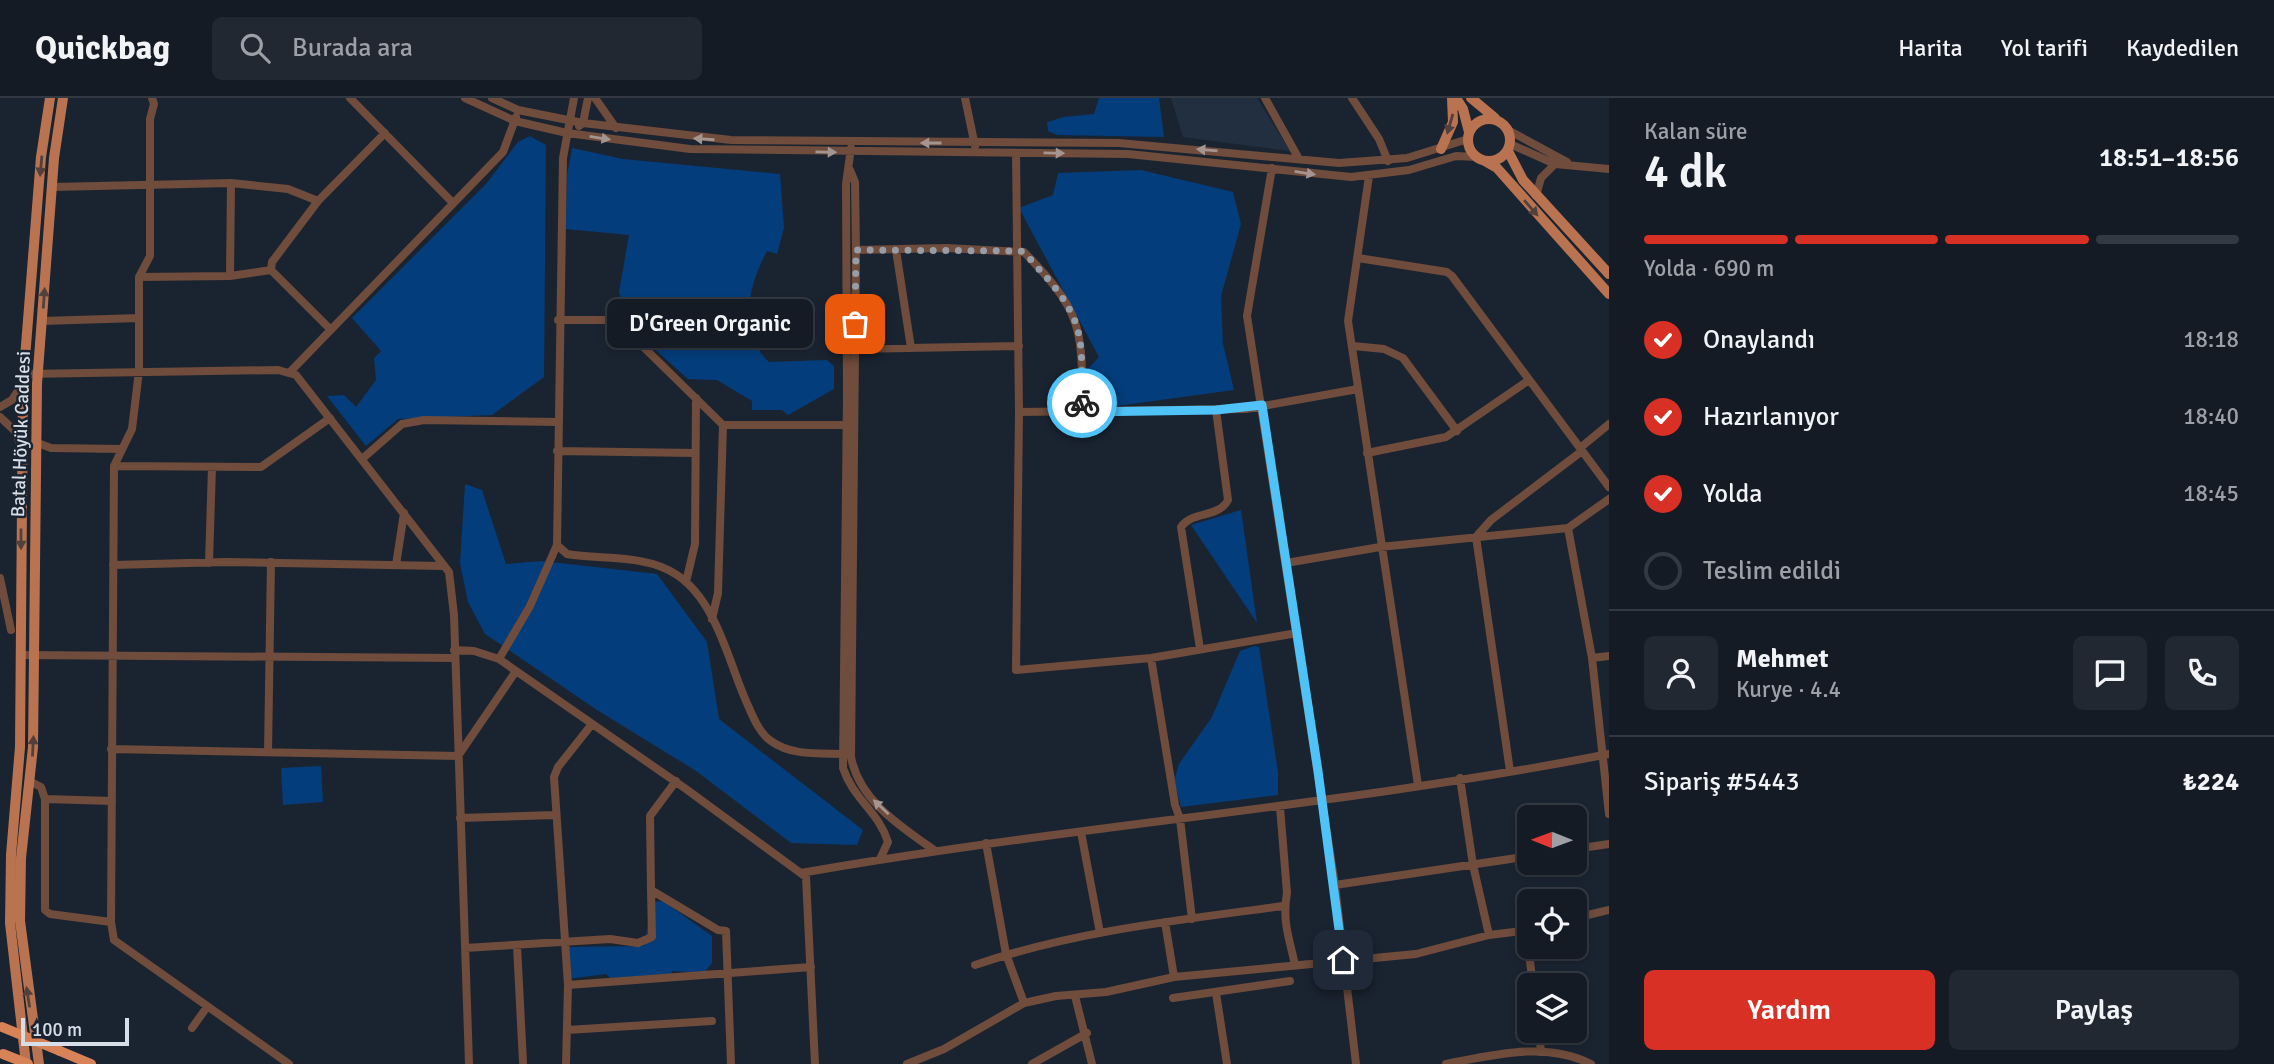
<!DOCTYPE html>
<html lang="tr">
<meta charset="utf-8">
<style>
body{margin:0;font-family:Signika,sans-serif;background:#212832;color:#f1f3f6;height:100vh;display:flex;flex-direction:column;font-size:26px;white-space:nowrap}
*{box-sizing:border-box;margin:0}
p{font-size:23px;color:#9da1a7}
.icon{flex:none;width:38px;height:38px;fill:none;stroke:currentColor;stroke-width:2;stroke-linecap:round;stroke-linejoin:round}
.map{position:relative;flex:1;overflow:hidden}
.drawer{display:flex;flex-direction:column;background:#141b25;width:665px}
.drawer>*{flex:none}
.needle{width:46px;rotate:271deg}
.buttons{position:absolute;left:1517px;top:707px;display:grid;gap:14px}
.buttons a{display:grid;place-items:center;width:70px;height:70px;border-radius:10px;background:#141b25;box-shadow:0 4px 10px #0003,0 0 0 2px #333942;font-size:35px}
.scale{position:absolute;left:21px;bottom:18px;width:108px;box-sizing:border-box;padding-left:7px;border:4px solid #d8dee7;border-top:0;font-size:19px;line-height:24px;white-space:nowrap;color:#d8dee7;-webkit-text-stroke:5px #1a2431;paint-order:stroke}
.pin{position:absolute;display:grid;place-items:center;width:60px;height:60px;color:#fff;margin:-30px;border-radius:14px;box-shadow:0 4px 10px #0006}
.courier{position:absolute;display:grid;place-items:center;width:70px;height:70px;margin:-35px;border:5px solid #4fc3f7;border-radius:50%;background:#fff;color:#222;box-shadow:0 2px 9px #0007}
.bubble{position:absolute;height:49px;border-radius:10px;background:#141b25;box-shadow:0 4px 10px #0003,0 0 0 2px #333942;font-size:23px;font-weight:600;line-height:49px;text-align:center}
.overview em{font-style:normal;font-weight:600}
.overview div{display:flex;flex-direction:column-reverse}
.overview{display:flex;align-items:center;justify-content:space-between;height:119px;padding:0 35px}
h1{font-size:46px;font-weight:600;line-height:52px}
.bar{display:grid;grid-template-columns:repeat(4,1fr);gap:10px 7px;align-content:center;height:84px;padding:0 35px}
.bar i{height:9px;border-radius:5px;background:#333942}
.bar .current{background:#d93025}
.bar p{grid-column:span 4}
.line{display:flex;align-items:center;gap:18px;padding:0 35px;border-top:2px solid #333942}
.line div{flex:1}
.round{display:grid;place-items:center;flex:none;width:74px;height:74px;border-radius:10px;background:#212832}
ol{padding:0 35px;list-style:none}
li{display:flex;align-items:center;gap:21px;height:77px}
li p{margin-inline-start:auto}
li .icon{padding:7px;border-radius:50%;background:#d93025;color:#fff;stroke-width:4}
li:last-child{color:#9da1a7}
li i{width:38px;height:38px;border:4px solid #333942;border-radius:50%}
.action{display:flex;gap:14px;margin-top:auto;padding:14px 35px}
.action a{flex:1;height:80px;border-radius:10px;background:#d93025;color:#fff;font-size:28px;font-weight:600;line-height:80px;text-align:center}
.action a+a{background:#212832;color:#f1f3f6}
header{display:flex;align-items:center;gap:42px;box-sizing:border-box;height:98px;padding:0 35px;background:#141b25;border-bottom:2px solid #333942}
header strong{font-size:33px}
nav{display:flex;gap:38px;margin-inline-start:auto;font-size:24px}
.search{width:490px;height:63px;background:#212832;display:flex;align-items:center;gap:18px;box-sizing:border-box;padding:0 24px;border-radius:10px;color:#9da1a7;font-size:26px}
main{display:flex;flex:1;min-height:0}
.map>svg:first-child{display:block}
</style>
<header>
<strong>Quickbag</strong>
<div class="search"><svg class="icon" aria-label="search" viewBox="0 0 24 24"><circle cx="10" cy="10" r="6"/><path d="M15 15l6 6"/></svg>Burada ara</div>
<nav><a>Harita</a><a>Yol tarifi</a><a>Kaydedilen</a></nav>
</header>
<main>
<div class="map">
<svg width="1609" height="966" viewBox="0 0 1609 966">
<rect width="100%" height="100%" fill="#1a2431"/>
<path fill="#212f40" d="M1171,0H1257L1290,53L1183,39Z"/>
<path fill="#043d7b" d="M1099,0H1159L1164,39L1057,37L1048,33L1047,24L1064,19L1094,16Z
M530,38L546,47L544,279L492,317L398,321L366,348L327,298L344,297L356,309L376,282L374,260L381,253L352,220L486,86L518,44Z
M572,50L623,61L780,76L784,130L777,156L767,153C748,189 737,233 769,264L827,262L834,268V291L788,317L782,312H752V303L717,282L688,281L631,230L619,194L629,137L566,131L567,78Z
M1141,72L1233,94L1241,126L1221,198L1223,246L1234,292L1095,311L1075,285L1099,259L1019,110L1053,97L1058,75Z
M465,386L482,392L506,466L542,463L657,476L707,544L719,621L863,732L857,747L791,745L696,673L597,612L485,536L468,504L460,465Z
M1241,412L1257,525L1191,427Z
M1254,548L1259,549L1278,674V697L1181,709L1174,683L1179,666L1212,619L1240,553Z
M321,668L323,704L283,707L281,670Z
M663,803L712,838V865L704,875L673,873L670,876L610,880L606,876L567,881L566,849L644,848L652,804Z"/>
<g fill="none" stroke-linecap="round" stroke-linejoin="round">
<path stroke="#6f4c3b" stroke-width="8" d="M152,0L154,6L150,21V158L139,179V273L132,331L114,368L111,824L114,842L289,966
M350,0L453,105
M465,0L515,23L567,35L690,51L1128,56L1351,79L1409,72L1456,58L1477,59
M492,0L518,12L583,25L731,42L1119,45L1339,65L1407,60L1468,41
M595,0L616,30
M965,0L975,48
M1265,0L1299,61
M1352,0L1379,41L1388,63
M579,28L583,25L588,0
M1508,32L1567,64
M1510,46L1555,66L1609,71
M851,50L846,86L847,297L843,670C853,701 879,714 888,744L880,761
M1016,55L1019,314L1016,572L1151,560L1297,535
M1272,70L1247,218L1335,787L1356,966
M850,72L855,84L856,152L851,659C859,702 900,728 934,752
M1369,78L1348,223L1418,687
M52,89L231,85L288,91L318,103
M1536,98L1541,80L1555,66
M856,152L946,150L1024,154C1085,217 1081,230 1083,314
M896,152L911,250
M1358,160L1447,174L1452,178L1609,389
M230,178L231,85
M139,179L230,178L271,172
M558,222H609L624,230L723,327L718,495L712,521
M42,223L139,220
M331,232L271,172L272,164L318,103L385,35
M1353,248L1384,251L1403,260L1457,333
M854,251L1019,248
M290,274L503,54L516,19
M24,276L278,272L296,277L449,474L454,517L469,966
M0,309L12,302L23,285
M1019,314L1246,311L1358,291
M0,319L15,333L20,346
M723,327H850
M35,344L51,350L122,351
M1580,350L1609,326
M557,353L695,355
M1367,355L1446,339L1529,282
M362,361L402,326L424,322L557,324
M114,368L261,369L330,320
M1568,430L1592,560L1609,716
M557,447L567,456C602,462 647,456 677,477C716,503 728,562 746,603C752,616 758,634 771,643C791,658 820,655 844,656
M209,465L212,369
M1286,465L1380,449L1568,430L1609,401
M113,467L226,464L442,468
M396,467L404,415
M0,480L11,532
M686,484L695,446L696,300
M1200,551L1181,429C1191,413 1219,420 1228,402L1216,312
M454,552L474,553L499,561L686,691L806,779L815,966
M20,557L454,560
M1151,560L1175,707L1180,721L1192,821
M1592,560L1609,558
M499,561L530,508L557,447L563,60L574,0
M111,651L458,658L516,573
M268,654L271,464
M1510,673L1476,439L1491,422L1582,353
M1460,680L1473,767L1489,837
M29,683L41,689L45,701V812L50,816L111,824
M676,683L650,718L651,792L718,832L726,833L731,966
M45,701L112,703
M1280,709L1287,795C1282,823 1289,839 1295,867
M460,720L554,717
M1081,734L1100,835
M986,745L1006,856L1024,905
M1575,751L1609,746
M801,775C1069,728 1342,708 1609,656
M1335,787L1530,758
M1575,820L1609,812
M1165,824L1174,879
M1526,832L1533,887
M517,848L523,964
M465,850L610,841L638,845L652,839L651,792
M975,867C1074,833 1180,822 1283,808
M568,887L811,869
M1216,895L1227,966
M1075,898L1092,966
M1173,900L1290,883
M192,930L207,909
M567,932L712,923
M1539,933L1541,954
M566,966L568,887L554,679L558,669L592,626
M907,966L944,951L1024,905L1056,898L1106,894L1174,879L1416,856L1489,837L1530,832
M1032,966L1087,935
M1446,966C1493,957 1546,943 1591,966"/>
<path stroke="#ba7350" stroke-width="10" d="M1456,0L1463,11L1469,34
M1471,0L1495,20
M1468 42a21 21 0 1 1 42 0a21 21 0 1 1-42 0Z
M1441,51L1453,24L1452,0
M1508,53L1523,82L1609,176
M1483,62L1497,70L1609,196
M26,966L10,825L11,757L20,649L23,285L41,59L50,0
M39,966L20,823L21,760L33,649L37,286L54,60L63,0"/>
<path stroke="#d88257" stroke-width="10" d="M60,953L91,966"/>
<path stroke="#d88257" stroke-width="10" d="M2,929L60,953
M3,956L28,966"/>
</g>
<defs><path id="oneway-solid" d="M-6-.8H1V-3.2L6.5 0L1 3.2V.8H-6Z" transform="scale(1.75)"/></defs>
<g fill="#52403c">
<use href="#oneway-solid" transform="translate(1450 26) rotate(106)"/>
<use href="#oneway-solid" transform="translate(41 68) rotate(95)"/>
<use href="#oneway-solid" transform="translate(1531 110) rotate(49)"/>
<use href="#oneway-solid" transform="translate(44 200) rotate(-86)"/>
<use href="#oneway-solid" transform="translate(21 441) rotate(90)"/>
<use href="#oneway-solid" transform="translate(33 648) rotate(-87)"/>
<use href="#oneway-solid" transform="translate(28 899) rotate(-99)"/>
</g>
<g fill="#a49591">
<use href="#oneway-solid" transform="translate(600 40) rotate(9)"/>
<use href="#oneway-solid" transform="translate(704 41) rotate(-176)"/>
<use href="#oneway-solid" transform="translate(931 45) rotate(-180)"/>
<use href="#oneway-solid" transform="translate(1207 52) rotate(-175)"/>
<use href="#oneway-solid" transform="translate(826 54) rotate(1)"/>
<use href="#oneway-solid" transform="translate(1054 55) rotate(1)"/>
<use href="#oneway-solid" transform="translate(1305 75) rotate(9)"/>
<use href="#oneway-solid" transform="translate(881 709) rotate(-137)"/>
</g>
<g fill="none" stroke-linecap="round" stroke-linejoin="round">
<path stroke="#969da7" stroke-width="7" stroke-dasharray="0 12.6" d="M855,226L856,152L1021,153C1031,160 1039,172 1048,181C1087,227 1081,247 1082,305"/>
<path stroke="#4fc3f7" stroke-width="9" d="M1082,305L1083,314L1216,312L1262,307L1318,673L1343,862"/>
</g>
<g text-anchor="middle" stroke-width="5" stroke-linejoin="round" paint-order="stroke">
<g font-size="19" fill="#d8dee7" stroke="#1a2431">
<text transform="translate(20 336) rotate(-88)" y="7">Batal Höyük Caddesi</text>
</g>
</g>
</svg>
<div class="buttons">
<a><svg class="needle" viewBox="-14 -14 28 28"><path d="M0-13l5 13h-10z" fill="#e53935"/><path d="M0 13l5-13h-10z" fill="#9da1a7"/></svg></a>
<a><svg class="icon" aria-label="locate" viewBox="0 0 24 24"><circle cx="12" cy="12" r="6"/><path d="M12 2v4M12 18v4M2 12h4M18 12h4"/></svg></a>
<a><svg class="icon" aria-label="layers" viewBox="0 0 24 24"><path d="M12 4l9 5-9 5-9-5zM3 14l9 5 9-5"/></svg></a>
</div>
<div class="scale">100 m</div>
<div class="pin" style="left:855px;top:226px;background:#ea580c"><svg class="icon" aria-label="bag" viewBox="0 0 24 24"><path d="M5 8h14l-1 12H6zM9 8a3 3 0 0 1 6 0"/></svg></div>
<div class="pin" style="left:1343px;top:862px;background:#1f2937"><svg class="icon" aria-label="home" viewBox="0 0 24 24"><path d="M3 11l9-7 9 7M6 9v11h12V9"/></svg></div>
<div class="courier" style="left:1082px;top:305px"><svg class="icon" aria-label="bike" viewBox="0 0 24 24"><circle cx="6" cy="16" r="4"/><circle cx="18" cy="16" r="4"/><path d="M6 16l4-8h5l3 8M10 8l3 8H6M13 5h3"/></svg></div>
<div class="bubble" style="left:607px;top:201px;width:206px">D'Green Organic</div>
</div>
<section class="drawer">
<div class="overview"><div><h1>4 dk</h1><p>Kalan süre</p></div><em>18:51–18:56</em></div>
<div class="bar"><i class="current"></i><i class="current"></i><i class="current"></i><i></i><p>Yolda · 690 m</p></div>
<ol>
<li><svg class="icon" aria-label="check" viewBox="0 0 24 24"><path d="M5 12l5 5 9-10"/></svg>Onaylandı<p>18:18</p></li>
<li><svg class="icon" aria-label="check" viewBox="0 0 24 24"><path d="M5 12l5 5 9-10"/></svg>Hazırlanıyor<p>18:40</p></li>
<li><svg class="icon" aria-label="check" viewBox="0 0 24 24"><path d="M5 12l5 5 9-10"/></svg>Yolda<p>18:45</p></li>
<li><i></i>Teslim edildi</li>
</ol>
<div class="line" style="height:126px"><a class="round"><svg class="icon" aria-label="person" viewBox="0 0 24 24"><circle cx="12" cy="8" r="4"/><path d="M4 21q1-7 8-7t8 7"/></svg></a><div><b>Mehmet</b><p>Kurye · 4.4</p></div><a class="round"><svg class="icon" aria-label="chat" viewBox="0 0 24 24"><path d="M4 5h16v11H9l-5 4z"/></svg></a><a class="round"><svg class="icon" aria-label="phone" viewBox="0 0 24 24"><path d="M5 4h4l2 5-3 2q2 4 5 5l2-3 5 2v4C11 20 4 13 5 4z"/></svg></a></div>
<div class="line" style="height:91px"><div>Sipariş #5443</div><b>₺224</b></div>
<div class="action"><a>Yardım</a><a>Paylaş</a></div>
</section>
</main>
